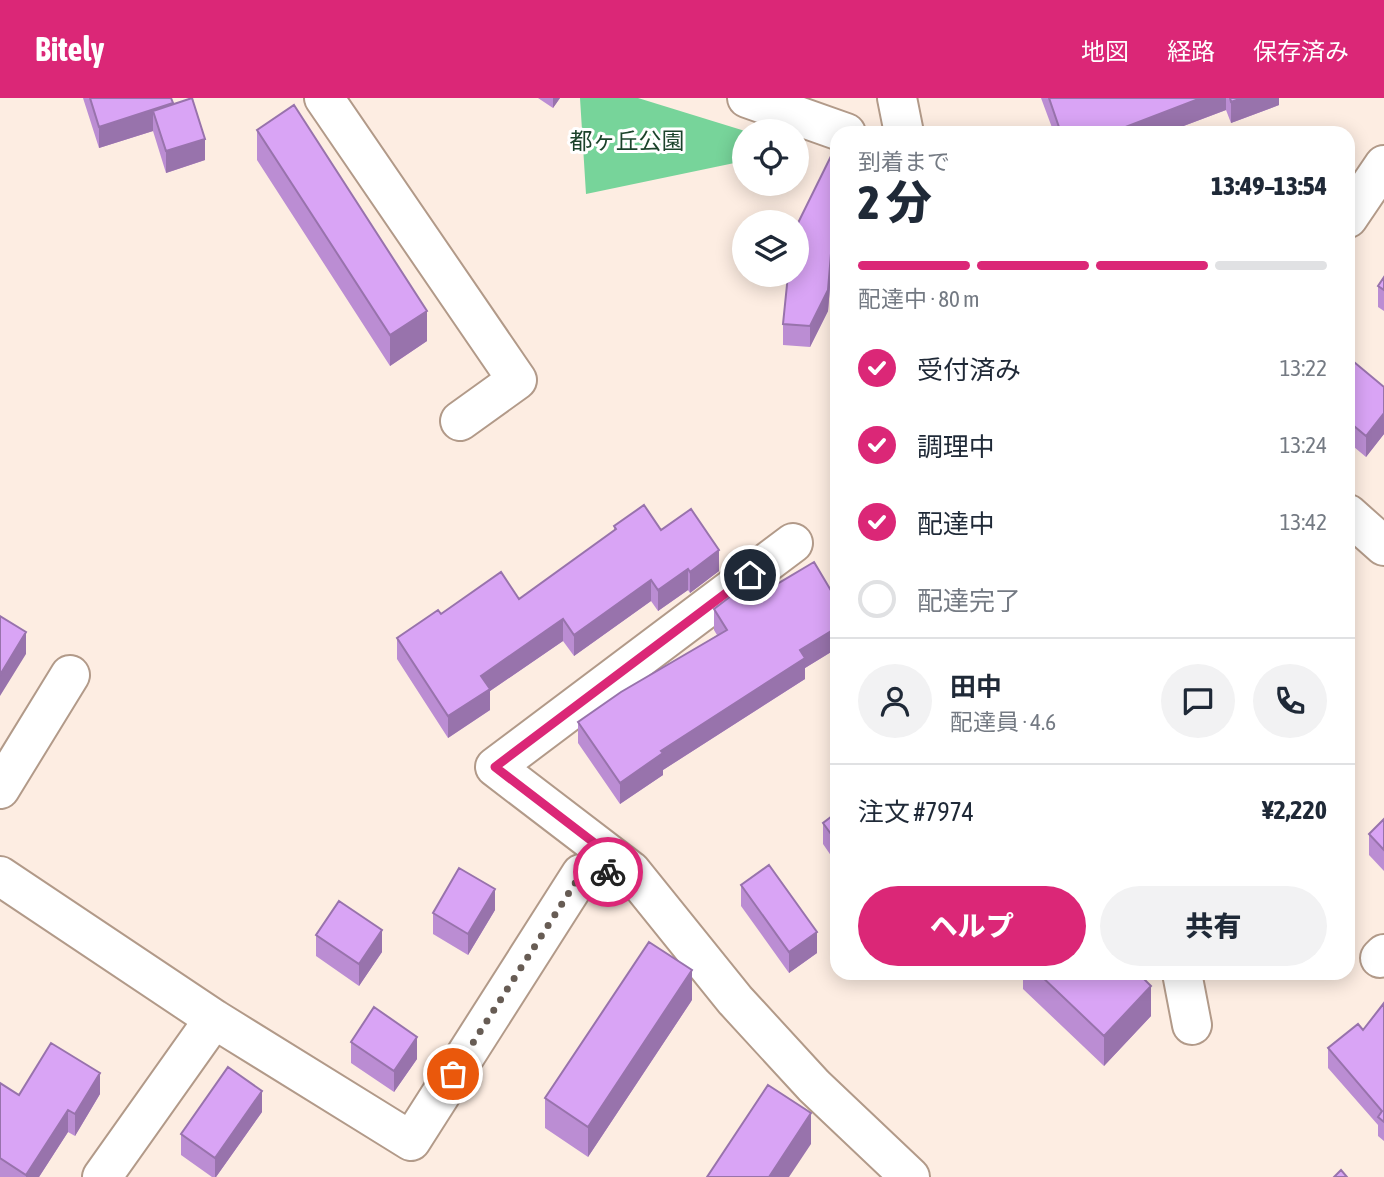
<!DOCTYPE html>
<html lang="ja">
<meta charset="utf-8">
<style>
body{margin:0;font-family:"Asap Condensed","Noto Sans JP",sans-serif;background:#f2f2f3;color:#1f2937;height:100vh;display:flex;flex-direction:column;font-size:26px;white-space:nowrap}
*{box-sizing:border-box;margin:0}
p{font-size:23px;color:#747a83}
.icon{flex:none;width:38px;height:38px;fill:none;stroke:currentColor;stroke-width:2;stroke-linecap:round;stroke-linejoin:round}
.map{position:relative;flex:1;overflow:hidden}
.drawer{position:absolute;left:830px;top:28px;width:525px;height:854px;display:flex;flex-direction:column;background:#fff;border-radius:21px;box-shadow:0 4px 18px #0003}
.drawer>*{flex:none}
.tools{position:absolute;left:732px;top:21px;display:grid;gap:14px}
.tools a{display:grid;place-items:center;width:77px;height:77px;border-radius:50%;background:#fff;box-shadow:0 4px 18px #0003;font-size:35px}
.pin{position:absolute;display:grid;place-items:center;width:60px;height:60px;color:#fff;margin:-30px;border:4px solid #fff;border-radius:50%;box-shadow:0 2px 7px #0007}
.courier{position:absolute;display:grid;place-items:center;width:70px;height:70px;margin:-35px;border:5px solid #db2777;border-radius:50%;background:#fff;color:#222;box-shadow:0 2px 9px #0007}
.summary em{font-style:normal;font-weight:800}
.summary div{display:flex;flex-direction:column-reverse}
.summary{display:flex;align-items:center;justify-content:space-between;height:119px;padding:0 28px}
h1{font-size:46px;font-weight:800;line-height:52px}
.bar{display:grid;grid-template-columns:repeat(4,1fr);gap:10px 7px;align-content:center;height:84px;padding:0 28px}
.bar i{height:9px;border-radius:5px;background:#e0e1e3}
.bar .on{background:#db2777}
.bar p{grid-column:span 4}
.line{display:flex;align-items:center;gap:18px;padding:0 28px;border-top:2px solid #e0e1e3}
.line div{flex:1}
.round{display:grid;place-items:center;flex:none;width:74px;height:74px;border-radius:37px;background:#f2f2f3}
ol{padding:0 28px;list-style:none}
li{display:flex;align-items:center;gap:21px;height:77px}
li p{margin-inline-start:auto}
li .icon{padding:7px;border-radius:50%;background:#db2777;color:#fff;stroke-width:4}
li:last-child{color:#747a83}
li i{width:38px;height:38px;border:4px solid #e0e1e3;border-radius:50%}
.primary-button{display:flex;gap:14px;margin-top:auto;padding:14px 28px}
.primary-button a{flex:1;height:80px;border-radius:42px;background:#db2777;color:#fff;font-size:28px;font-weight:800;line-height:80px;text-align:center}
.primary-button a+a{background:#f2f2f3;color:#1f2937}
header{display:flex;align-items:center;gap:42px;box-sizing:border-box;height:98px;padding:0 35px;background:#db2777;color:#fff}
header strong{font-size:33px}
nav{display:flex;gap:38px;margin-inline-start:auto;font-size:24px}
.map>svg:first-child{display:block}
</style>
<header>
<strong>Bitely</strong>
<nav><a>地図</a><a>経路</a><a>保存済み</a></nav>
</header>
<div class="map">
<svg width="1384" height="1079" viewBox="0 0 1384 1079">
<rect width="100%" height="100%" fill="#fdede2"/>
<path fill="#77d49a" d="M580,0H638L745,33L744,63L586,96Z"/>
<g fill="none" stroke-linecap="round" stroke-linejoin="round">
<g stroke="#b29a89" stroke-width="42">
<path id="street" d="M324,0L517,282L460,323
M897,0L904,35
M1348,120L1384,67
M0,691L70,577
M631,773L495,669L793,445
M0,778L214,921L411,1043L581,776L631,773L735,902L814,988L910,1079
M1380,860L1384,856
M1182,875L1192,927
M102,1079L214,921"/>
</g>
<g stroke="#b29a89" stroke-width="42">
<path id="secondary" d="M747,0L846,35
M1348,416L1384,448"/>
</g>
<use href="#street" stroke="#fff" stroke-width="38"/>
<use href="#secondary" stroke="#fff" stroke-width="38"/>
</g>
<path fill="#bb8dd3" d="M83,0H171L173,6L205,62L166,75L153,33L99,50Z
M538,0H560L553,10Z
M1041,0H1279V7L1231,25L1226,12L1165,35H1054Z
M257,32L427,243L390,268L257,62Z
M836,48V129H835L828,213L810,249L783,247V226L797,129Z
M1384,179V213L1378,209V188Z
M1348,259L1384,289V336L1366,359L1348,344Z
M614,428L661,432L719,473L690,495L688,492L658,513L651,503L574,558L563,543L490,593V612L448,640L397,561V540L441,516L519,501L614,433Z
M762,495L836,501V551L805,570V581L663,672V677L620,706L578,645V624L717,537L714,532V511Z
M836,715V765L823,746V725Z
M1384,721V773L1369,757V736Z
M741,787L817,855L789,875L741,808Z
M495,812L468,857L433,836V815Z
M316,837L382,854L359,888L316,858Z
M1023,875H1138L1151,918L1104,968L1023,891Z
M692,902L588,1059L545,1030V1000Z
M1384,905V1043L1378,1038V1027L1328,970V950L1363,932Z
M351,944L417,961L394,994L351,965Z
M0,985L19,997L100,996L75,1038L68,1034L39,1079H0Z
M262,1014L216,1079H212L181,1057V1036Z"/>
<path fill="#9873ac" d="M553,0H560L553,10Z
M1201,0H1226V12L1165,35H1110Z
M1242,0H1279V7L1231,25V4Z
M173,5V26L153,13V33L99,50V29Z
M205,41V62L166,75V53Z
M835,107V129L828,213L810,249V228Z
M427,213V243L390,268V237Z
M1384,315V336L1366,359V338Z
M719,452V473L690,495V474Z
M688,471V492L658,513V492Z
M651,482V503L574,558V537Z
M563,521V543L490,593V612L448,640V618L481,578Z
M836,530V551L805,570V581L663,672V677L620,706V685L661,653L800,552Z
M26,534V556L0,598V577Z
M495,791V812L468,857V836Z
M382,832V854L359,888V866Z
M817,834V855L789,875V854Z
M692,872V902L588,1059V1029Z
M1151,888V918L1104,968V938Z
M417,939V961L394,994V973Z
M100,975V996L75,1038V1016Z
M262,993V1014L216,1079H215V1060Z
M68,1012V1034L39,1079H26V1077Z
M811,1015V1046L789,1079H769Z"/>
<path fill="#d9a4f5" stroke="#9873ac" stroke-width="2" d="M90,0H171L173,5L99,29Z
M192,0L205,41L166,53L153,13Z
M1049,0H1201L1110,35H1061Z
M1230,0H1242L1231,4Z
M294,7L427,213L390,237L257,32Z
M836,48V108L835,107L828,192L810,228L783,226L788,177H796V129Z
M1384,179V192L1378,188Z
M1348,259L1384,289V315L1366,338L1348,323Z
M644,407L661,432L691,411L719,452L690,474L688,471L658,492L651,482L574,537L563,521L481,578L490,591L448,618L397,540L438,512L441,516L501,474L519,501L616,431L614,428Z
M814,464L836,501V530L800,552L805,560L661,653L663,655L620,685L578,624L621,594L727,532L714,511L744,488L751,498L760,492L762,495Z
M0,518L26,534L0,577Z
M836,715V743L823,725Z
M1384,721V752L1369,736Z
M769,767L817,834L789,854L741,787Z
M459,770L495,791L468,836L433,815Z
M339,803L382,832L359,866L316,837Z
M649,844L692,872L588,1029L545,1000Z
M1038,875H1138L1151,888L1104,938Z
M1384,905V1024L1378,1019L1382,1013L1328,950L1358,926L1363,932Z
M374,909L417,939L394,973L351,944Z
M51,945L100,975L75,1016L68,1012L26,1077L0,1060V985L19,997Z
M228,969L262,993L215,1060L181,1036Z
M768,987L811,1015L769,1079H707Z
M1341,1072L1347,1079H1334Z"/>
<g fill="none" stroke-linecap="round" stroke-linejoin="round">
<path stroke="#675c54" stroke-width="7" stroke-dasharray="0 12.6" d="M453,976L581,776L608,774"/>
<path stroke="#db2777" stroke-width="9" d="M608,774L631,773L495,669L750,477"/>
</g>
<g text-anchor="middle" stroke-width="6" stroke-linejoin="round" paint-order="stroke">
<g font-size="23" fill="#1b432b" stroke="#fff">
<text x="627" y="51">都ヶ丘公園</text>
</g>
</g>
</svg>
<div class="tools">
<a><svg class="icon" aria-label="locate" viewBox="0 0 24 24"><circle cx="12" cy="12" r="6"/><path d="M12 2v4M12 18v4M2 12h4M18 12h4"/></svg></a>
<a><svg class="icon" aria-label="layers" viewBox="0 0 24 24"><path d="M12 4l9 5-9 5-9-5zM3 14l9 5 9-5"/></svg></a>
</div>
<div class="pin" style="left:453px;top:976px;background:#ea580c"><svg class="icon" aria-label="bag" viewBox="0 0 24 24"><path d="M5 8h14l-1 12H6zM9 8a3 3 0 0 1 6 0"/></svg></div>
<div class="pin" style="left:750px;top:477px;background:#1f2937"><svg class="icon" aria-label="home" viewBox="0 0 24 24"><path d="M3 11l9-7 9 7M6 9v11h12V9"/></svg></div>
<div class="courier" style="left:608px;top:774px"><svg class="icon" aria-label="bike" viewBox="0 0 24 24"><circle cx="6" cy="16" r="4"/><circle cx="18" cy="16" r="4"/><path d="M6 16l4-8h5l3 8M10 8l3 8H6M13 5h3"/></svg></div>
<section class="drawer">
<div class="summary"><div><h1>2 分</h1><p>到着まで</p></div><em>13:49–13:54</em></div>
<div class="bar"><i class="on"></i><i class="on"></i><i class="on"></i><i></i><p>配達中 · 80 m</p></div>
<ol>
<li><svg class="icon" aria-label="check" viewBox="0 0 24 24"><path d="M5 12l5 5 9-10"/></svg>受付済み<p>13:22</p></li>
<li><svg class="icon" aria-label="check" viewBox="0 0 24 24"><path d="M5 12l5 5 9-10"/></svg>調理中<p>13:24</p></li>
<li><svg class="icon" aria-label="check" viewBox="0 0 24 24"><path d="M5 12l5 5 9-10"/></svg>配達中<p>13:42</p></li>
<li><i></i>配達完了</li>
</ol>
<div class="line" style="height:126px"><a class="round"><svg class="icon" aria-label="person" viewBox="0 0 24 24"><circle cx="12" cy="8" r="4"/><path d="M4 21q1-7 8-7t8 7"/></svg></a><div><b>田中</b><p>配達員 · 4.6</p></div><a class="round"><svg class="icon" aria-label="chat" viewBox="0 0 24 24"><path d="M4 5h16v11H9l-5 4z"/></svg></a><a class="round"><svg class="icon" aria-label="phone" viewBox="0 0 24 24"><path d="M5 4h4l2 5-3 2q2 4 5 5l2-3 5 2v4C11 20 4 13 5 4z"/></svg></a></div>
<div class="line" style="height:91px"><div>注文 #7974</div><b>¥2,220</b></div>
<div class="primary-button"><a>ヘルプ</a><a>共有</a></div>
</section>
</div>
